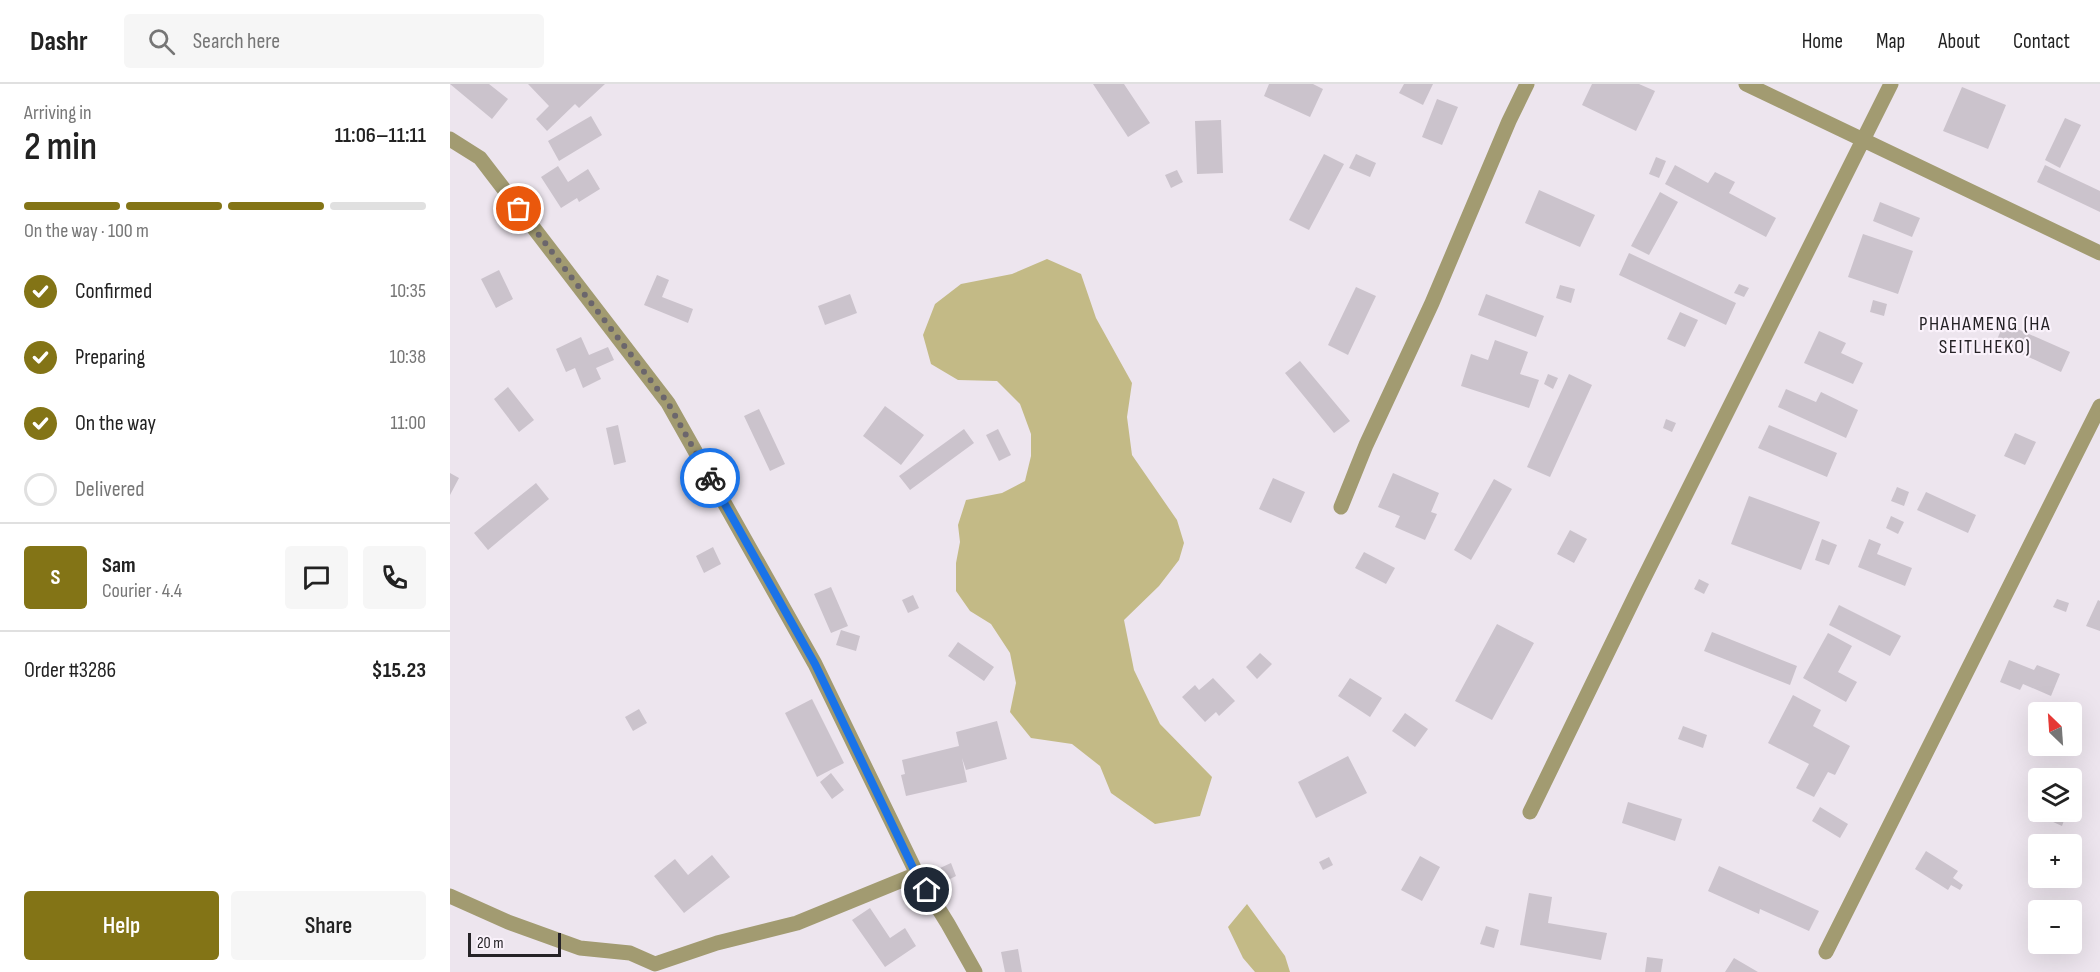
<!DOCTYPE html>
<meta charset="utf-8">
<style>
body{margin:0;font-family:"Sofia Sans Condensed",sans-serif;background:#f6f6f6;color:#222;height:100vh;display:flex;flex-direction:column;font-size:22px;white-space:nowrap}
*{box-sizing:border-box;margin:0}
p{font-size:20px;color:#767676}
.icon{flex:none;width:33px;height:33px;fill:none;stroke:currentColor;stroke-width:2;stroke-linecap:round;stroke-linejoin:round}
.map{position:relative;flex:1;overflow:hidden}
.drawer{display:flex;flex-direction:column;background:#fff;width:450px}
.drawer>*{flex:none}
.needle{width:39px;rotate:335deg}
.controls{position:absolute;left:1578px;top:618px;display:grid;gap:12px}
.controls a{display:grid;place-items:center;width:54px;height:54px;border-radius:6px;background:#fff;box-shadow:0 6px 24px #0002;font-size:30px}
.scale{position:absolute;left:18px;bottom:15px;width:93px;box-sizing:border-box;padding-left:6px;border:3px solid #252226;border-top:0;font-size:16px;line-height:21px;white-space:nowrap;color:#252226;-webkit-text-stroke:4px #faf2fb;paint-order:stroke}
.pin{position:absolute;display:grid;place-items:center;width:51px;height:51px;color:#fff;margin:-26px;border:3px solid #fff;border-radius:50%;box-shadow:0 2px 6px #0007}
.courier{position:absolute;display:grid;place-items:center;width:60px;height:60px;margin:-30px;border:4px solid #1a73e8;border-radius:50%;background:#fff;color:#222;box-shadow:0 2px 8px #0007}
.summary em{font-style:normal;font-weight:600}
.summary div{display:flex;flex-direction:column-reverse}
.summary{display:flex;align-items:center;justify-content:space-between;height:102px;padding:0 24px}
h1{font-size:39px;font-weight:600;line-height:45px}
.bar{display:grid;grid-template-columns:repeat(4,1fr);gap:9px 6px;align-content:center;height:72px;padding:0 24px}
.bar i{height:8px;border-radius:4px;background:#e0e0e0}
.bar .current{background:#837416}
.bar p{grid-column:span 4}
.line{display:flex;align-items:center;gap:15px;padding:0 24px;border-top:2px solid #e0e0e0}
.line div{flex:1}
.round{display:grid;place-items:center;flex:none;width:63px;height:63px;border-radius:6px;background:#f6f6f6}
ol{padding:0 24px;list-style:none}
li{display:flex;align-items:center;gap:18px;height:66px}
li p{margin-inline-start:auto}
li .icon{padding:6px;border-radius:50%;background:#837416;color:#fff;stroke-width:4}
li:last-child{color:#767676}
li i{width:33px;height:33px;border:3px solid #e0e0e0;border-radius:50%}
.primary-button{display:flex;gap:12px;margin-top:auto;padding:12px 24px}
.primary-button a{flex:1;height:69px;border-radius:6px;background:#837416;color:#fff;font-size:24px;font-weight:600;line-height:69px;text-align:center}
.primary-button a+a{background:#f6f6f6;color:#222}
header{display:flex;align-items:center;gap:36px;box-sizing:border-box;height:84px;padding:0 30px;background:#fff;border-bottom:2px solid #e0e0e0}
header strong{font-size:28px}
nav{display:flex;gap:33px;margin-inline-start:auto;font-size:21px}
.search{width:420px;height:54px;background:#f6f6f6;display:flex;align-items:center;gap:15px;box-sizing:border-box;padding:0 21px;border-radius:6px;color:#767676;font-size:22px}
main{display:flex;flex:1;min-height:0}
.map>svg:first-child{display:block}
</style>
<header>
<strong>Dashr</strong>
<div class="search"><svg class="icon" aria-label="search" viewBox="0 0 24 24"><circle cx="10" cy="10" r="6"/><path d="M15 15l6 6"/></svg>Search here</div>
<nav><a>Home</a><a>Map</a><a>About</a><a>Contact</a></nav>
</header>
<main>
<section class="drawer">
<div class="summary"><div><h1>2 min</h1><p>Arriving in</p></div><em>11:06–11:11</em></div>
<div class="bar"><i class="current"></i><i class="current"></i><i class="current"></i><i></i><p>On the way · 100 m</p></div>
<ol>
<li><svg class="icon" aria-label="check" viewBox="0 0 24 24"><path d="M5 12l5 5 9-10"/></svg>Confirmed<p>10:35</p></li>
<li><svg class="icon" aria-label="check" viewBox="0 0 24 24"><path d="M5 12l5 5 9-10"/></svg>Preparing<p>10:38</p></li>
<li><svg class="icon" aria-label="check" viewBox="0 0 24 24"><path d="M5 12l5 5 9-10"/></svg>On the way<p>11:00</p></li>
<li><i></i>Delivered</li>
</ol>
<div class="line" style="height:108px"><b class="round" style="background:#837416;color:#fff">S</b><div><b>Sam</b><p>Courier · 4.4</p></div><a class="round"><svg class="icon" aria-label="chat" viewBox="0 0 24 24"><path d="M4 5h16v11H9l-5 4z"/></svg></a><a class="round"><svg class="icon" aria-label="phone" viewBox="0 0 24 24"><path d="M5 4h4l2 5-3 2q2 4 5 5l2-3 5 2v4C11 20 4 13 5 4z"/></svg></a></div>
<div class="line" style="height:78px"><div>Order #3286</div><b>$15.23</b></div>
<div class="primary-button"><a>Help</a><a>Share</a></div>
</section>
<div class="map">
<svg width="1650" height="888" viewBox="0 0 1650 888">
<rect width="100%" height="100%" fill="#ede5ee"/>
<path fill="#c3ba86" d="M597,175L631,190L646,234L682,299L677,333L682,371L727,436L734,459L729,476L709,502L674,536L684,586L710,640L762,693L750,732L705,740L661,709L650,682L622,660L581,654L560,628L566,599L560,569L541,540L520,527L506,507V479L510,458L508,441L516,416L552,409L575,397L581,372V350L570,320L547,297L508,296L481,280L473,251L485,220L511,200L562,190Z
M797,820L835,872L840,888H805L793,874L778,843Z"/>
<path fill="#cbc3cc" d="M0,0H39L58,15L42,35Z
M78,0H155L129,24L125,20L97,47L86,35L99,22Z
M643,0H674L700,39L678,53Z
M819,0H863L873,5L860,33L814,12Z
M954,0H983L973,21L949,9Z
M1142,0H1189L1205,7L1186,47L1132,21Z
M1512,3L1556,21L1538,65L1493,47Z
M987,15L1008,23L992,61L972,53Z
M141,32L152,51L109,77L98,57Z
M1615,34L1631,41L1610,84L1595,76Z
M771,36L773,89L747,90L745,37Z
M874,70L894,80L859,146L839,136Z
M906,70L926,79L920,93L899,84Z
M1206,73L1216,77L1209,94L1199,90Z
M1225,81L1258,99L1265,88L1285,98L1279,109L1326,134L1316,153L1215,100Z
M1595,81L1650,107V128L1587,98Z
M108,82L118,98L138,85L150,105L129,118L127,114L111,124L91,93Z
M727,86L733,98L721,104L715,91Z
M1089,106L1145,131L1130,163L1075,139Z
M1210,108L1228,118L1199,171L1181,162Z
M1430,118L1470,134L1462,153L1423,137Z
M1413,150L1463,167L1448,210L1398,193Z
M1179,169L1286,219L1276,241L1169,191Z
M49,186L63,215L46,224L31,195Z
M207,191L219,196L212,213L243,225L238,239L194,221Z
M1289,200L1299,204L1294,213L1284,209Z
M1110,201L1125,205L1121,219L1106,214Z
M906,203L926,212L898,271L878,261Z
M400,210L407,229L375,241L368,222Z
M1036,210L1094,232L1086,253L1028,231Z
M1423,216L1437,220L1434,232L1420,228Z
M1230,228L1248,236L1235,263L1217,255Z
M1554,239L1620,268L1611,288L1546,258Z
M1369,247L1396,259L1391,269L1413,279L1403,300L1354,279Z
M131,253L139,271L158,263L164,276L146,284L151,295L133,304L125,284L116,288L106,265Z
M1045,256L1078,268L1070,290L1089,296L1079,324L1011,302L1021,270L1038,276Z
M850,277L900,337L884,349L835,289Z
M1098,290L1108,294L1103,305L1094,300Z
M1119,290L1142,301L1100,393L1077,383Z
M58,303L84,336L69,348L44,315Z
M1336,305L1366,318L1371,308L1408,326L1396,354L1328,323Z
M435,322L474,351L451,381L413,352Z
M309,325L335,380L320,387L294,332Z
M1216,335L1226,339L1222,348L1213,344Z
M168,341L176,378L164,381L156,344Z
M1319,341L1387,369L1377,393L1308,364Z
M514,345L524,359L460,406L449,392Z
M548,345L561,371L549,377L536,351Z
M1565,349L1586,358L1575,381L1554,372Z
M0,389L9,394L0,411Z
M943,389L989,409L981,428L987,430L975,456L945,443L950,432L928,423Z
M823,394L855,408L841,439L809,425Z
M1044,395L1062,405L1021,476L1004,466Z
M86,399L99,415L38,466L24,449Z
M1447,403L1459,408L1454,422L1441,417Z
M1476,408L1526,431L1518,449L1467,426Z
M1299,412L1370,438L1351,486L1281,460Z
M1441,432L1454,438L1448,450L1436,444Z
M1120,446L1137,455L1124,479L1107,470Z
M1372,455L1387,461L1379,481L1365,476Z
M1419,455L1431,460L1427,470L1462,484L1455,502L1408,483Z
M263,463L271,480L254,489L246,472Z
M914,468L945,484L936,500L905,484Z
M1249,495L1259,500L1254,510L1244,505Z
M381,503L398,542L381,549L364,510Z
M463,511L469,524L458,529L452,516Z
M1607,515L1619,519L1616,528L1603,523Z
M1648,516L1650,517V547L1636,542Z
M1389,521L1451,552L1440,572L1379,541Z
M1047,540L1084,559L1042,636L1005,617Z
M391,546L410,552L406,567L386,561Z
M1262,548L1347,582L1340,601L1254,567Z
M1378,549L1402,562L1388,588L1407,598L1396,618L1353,594Z
M508,558L544,583L534,597L498,572Z
M810,569L822,580L807,595L796,583Z
M1559,576L1584,586L1587,581L1610,590L1601,612L1573,600L1570,606L1550,598Z
M763,594L785,617L769,632L766,628L755,638L732,613L745,601L749,606Z
M900,594L932,614L920,633L888,612Z
M1343,611L1371,626L1363,642L1400,662L1385,691L1378,688L1364,713L1346,704L1359,680L1318,659Z
M362,615L394,679L367,693L335,629Z
M189,625L197,639L183,647L175,633Z
M955,629L978,645L965,663L942,647Z
M547,637L557,675L516,686L512,674L517,698L456,712L451,691L455,690L452,676L509,662L506,648Z
M1233,642L1257,651L1253,664L1228,655Z
M898,672L917,709L866,734L848,698Z
M381,689L394,706L382,715L370,698Z
M1178,718L1232,735L1225,757L1172,739Z
M1370,723L1398,740L1390,754L1362,737Z
M1592,728H1617L1612,742L1590,732Z
M1476,767L1508,787L1503,794L1513,801L1510,806L1501,801L1498,806L1465,785Z
M262,771L280,793L234,829L204,792L225,775L238,791Z
M970,772L990,783L972,817L951,806Z
M879,773L883,781L873,786L869,778Z
M501,779L506,792L496,797L490,784Z
M1269,782L1369,827L1359,847L1310,825L1309,830L1258,807Z
M1079,809L1102,813L1098,839L1157,849L1151,876L1070,861Z
M420,824L440,854L455,844L466,862L435,883L402,836Z
M1036,842L1049,846L1044,864L1030,860Z
M568,865L572,888H555L551,868Z
M1197,873L1213,875L1211,888H1195Z
M1284,874L1308,888H1275Z"/>
<g fill="none" stroke-linecap="round" stroke-linejoin="round">
<path stroke="#a29b71" stroke-width="15" d="M1296,0L1650,169
M0,55L30,74L218,319L365,580L467,790L498,840L525,888
M891,423L916,361L982,219L1059,37L1077,0
M1080,728L1188,506L1441,0
M0,812L58,838L130,864L180,869L205,880L267,859L347,839L467,790
M1376,868L1650,322"/>
</g>
<g fill="none" stroke-linecap="round" stroke-linejoin="round">
<path stroke="#6b666c" stroke-width="6" stroke-dasharray="0 10.8" d="M69,125L218,319L260,394"/>
<path stroke="#1a73e8" stroke-width="8" d="M260,394L365,580L466,790L477,806"/>
</g>
<g text-anchor="middle" stroke-width="4.5" stroke-linejoin="round" paint-order="stroke">
<g font-size="20" letter-spacing="1.5" fill="#252226" stroke="#faf2fb">
<text x="1535" y="246">PHAHAMENG (HA<tspan x="1535" dy="23">SEITLHEKO)</tspan></text>
</g>
</g>
</svg>
<div class="controls">
<a><svg class="needle" viewBox="-14 -14 28 28"><path d="M0-13l5 13h-10z" fill="#e53935"/><path d="M0 13l5-13h-10z" fill="#767676"/></svg></a>
<a><svg class="icon" aria-label="layers" viewBox="0 0 24 24"><path d="M12 4l9 5-9 5-9-5zM3 14l9 5 9-5"/></svg></a>
<a>+</a>
<a>−</a>
</div>
<div class="scale">20 m</div>
<div class="pin" style="left:69px;top:125px;background:#ea580c"><svg class="icon" aria-label="bag" viewBox="0 0 24 24"><path d="M5 8h14l-1 12H6zM9 8a3 3 0 0 1 6 0"/></svg></div>
<div class="pin" style="left:477px;top:806px;background:#1f2937"><svg class="icon" aria-label="home" viewBox="0 0 24 24"><path d="M3 11l9-7 9 7M6 9v11h12V9"/></svg></div>
<div class="courier" style="left:260px;top:394px"><svg class="icon" aria-label="bike" viewBox="0 0 24 24"><circle cx="6" cy="16" r="4"/><circle cx="18" cy="16" r="4"/><path d="M6 16l4-8h5l3 8M10 8l3 8H6M13 5h3"/></svg></div>
</div>
</main>
